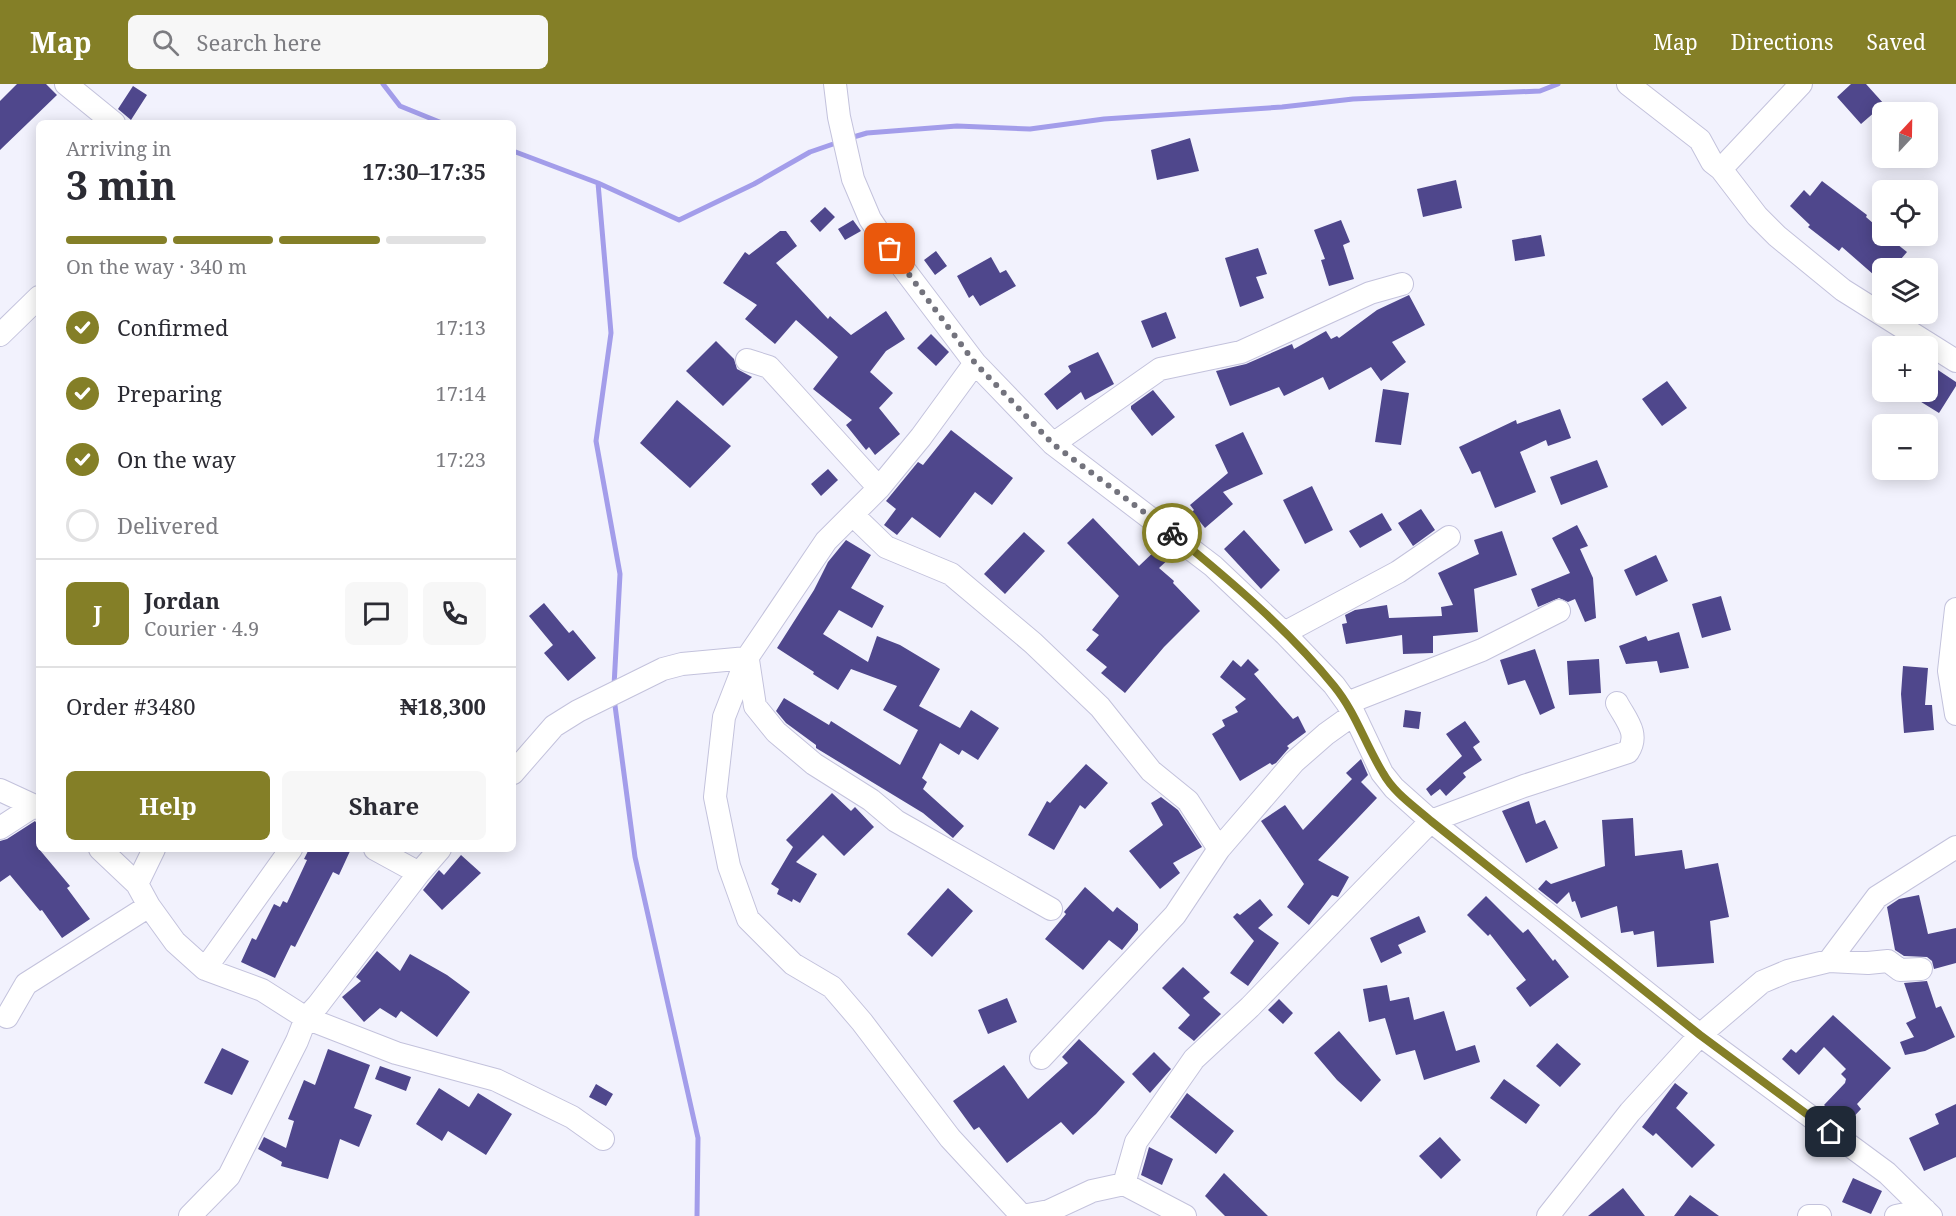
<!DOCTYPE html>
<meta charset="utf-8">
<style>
body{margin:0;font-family:"Noto Serif",serif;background:#f7f7f7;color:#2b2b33;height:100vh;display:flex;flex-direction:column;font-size:22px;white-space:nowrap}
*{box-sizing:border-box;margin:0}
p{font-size:20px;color:#7c7c81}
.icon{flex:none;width:33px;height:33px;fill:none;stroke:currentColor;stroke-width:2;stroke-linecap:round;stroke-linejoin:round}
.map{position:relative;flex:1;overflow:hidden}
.details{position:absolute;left:36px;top:36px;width:480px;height:732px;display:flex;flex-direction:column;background:#fff;border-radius:9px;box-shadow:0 3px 15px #0003}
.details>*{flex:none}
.needle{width:39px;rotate:22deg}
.tools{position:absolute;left:1872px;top:18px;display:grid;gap:12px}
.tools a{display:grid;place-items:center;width:66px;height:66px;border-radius:9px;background:#fff;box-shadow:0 3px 15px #0003;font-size:30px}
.pin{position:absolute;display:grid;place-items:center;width:51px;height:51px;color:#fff;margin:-26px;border-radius:12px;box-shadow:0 3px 9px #0006}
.courier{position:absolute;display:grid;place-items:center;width:60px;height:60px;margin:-30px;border:4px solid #847f27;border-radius:50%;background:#fff;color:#222;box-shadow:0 2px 8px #0007}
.head em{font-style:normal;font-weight:700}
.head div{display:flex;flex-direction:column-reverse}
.head{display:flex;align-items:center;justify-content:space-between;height:102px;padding:0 30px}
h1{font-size:39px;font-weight:700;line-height:45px}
.bar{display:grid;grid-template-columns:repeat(4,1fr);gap:9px 6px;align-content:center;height:72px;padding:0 30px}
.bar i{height:8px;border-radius:4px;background:#e1e1e2}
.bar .active{background:#847f27}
.bar p{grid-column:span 4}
.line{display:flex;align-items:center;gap:15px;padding:0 30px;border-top:2px solid #e1e1e2}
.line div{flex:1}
.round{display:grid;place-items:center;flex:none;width:63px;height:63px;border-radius:9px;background:#f7f7f7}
ol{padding:0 30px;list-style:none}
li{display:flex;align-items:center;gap:18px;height:66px}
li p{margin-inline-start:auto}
li .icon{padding:6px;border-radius:50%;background:#847f27;color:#fff;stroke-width:4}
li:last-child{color:#7c7c81}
li i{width:33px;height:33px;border:3px solid #e1e1e2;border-radius:50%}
.action{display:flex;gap:12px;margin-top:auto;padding:12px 30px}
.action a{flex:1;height:69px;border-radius:9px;background:#847f27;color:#fff;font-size:24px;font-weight:700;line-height:69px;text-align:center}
.action a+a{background:#f7f7f7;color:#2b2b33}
header{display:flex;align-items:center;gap:36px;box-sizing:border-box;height:84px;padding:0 30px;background:#847f27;color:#fff}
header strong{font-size:28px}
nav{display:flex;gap:33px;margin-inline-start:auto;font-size:21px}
.search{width:420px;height:54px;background:#f7f7f7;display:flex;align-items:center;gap:15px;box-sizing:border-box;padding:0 21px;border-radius:9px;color:#7c7c81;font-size:22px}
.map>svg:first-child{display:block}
</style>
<header>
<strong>Map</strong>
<div class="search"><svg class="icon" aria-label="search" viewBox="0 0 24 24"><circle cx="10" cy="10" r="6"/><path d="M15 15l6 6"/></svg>Search here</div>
<nav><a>Map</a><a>Directions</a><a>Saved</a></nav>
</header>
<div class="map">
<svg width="1956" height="1132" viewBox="0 0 1956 1132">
<rect width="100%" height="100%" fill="#f2f2fd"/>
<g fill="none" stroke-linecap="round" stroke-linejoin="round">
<path stroke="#a39dea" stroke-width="5" d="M383,0L400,22L442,39
M850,54L867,49L957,42L1030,45L1104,35L1282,23L1353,15L1540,7L1558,0
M513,67L598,99L679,136L754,100L810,68L839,58
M598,99L611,249L596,357L620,490L614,602
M614,614L635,773L698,1054L697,1132"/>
</g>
<path fill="#4f478c" d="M17,0H46L57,11L0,66V17Z
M1851,0H1866L1884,20L1861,40L1837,13Z
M133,2L147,11L131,36L118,25Z
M1190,54L1199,87L1157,96L1151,66Z
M1456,96L1462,124L1423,133L1417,105Z
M1822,97L1867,131L1866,133L1882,147V152H1887L1907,168L1901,175L1912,184H1882V198L1842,163L1839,167L1808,143L1810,141L1790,122L1804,106L1810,112Z
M825,123L835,133L820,148L810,137Z
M853,136L861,147L845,156L838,145Z
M1341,136L1350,158L1343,161L1354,195L1329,202L1321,176L1325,175L1314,146Z
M780,147H786L797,162L776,179L828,235L830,232L851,251L886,227L905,255L886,267L870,288L893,309L879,324L900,350L875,371L869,363L866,366L846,341L852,336L813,305L838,273L796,236L775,260L745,235L757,221L723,199L745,168L749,171Z
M1541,151L1545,172L1515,177L1512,156Z
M1258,164L1267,190L1256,193L1264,214L1240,223L1225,174Z
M936,167L947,182L935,191L924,176Z
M991,173L1000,189L1006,186L1016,202L980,222L973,211L969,214L957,192Z
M1409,211L1425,241L1392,258L1406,278L1381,297L1371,283L1329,306L1323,293L1284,312L1279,303L1230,322L1216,287L1246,280L1292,260L1294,265L1326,247L1331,255L1337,252L1339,254L1377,226Z
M1166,228L1176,254L1152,264L1141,237Z
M931,250L949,268L936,282L917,264Z
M716,257L734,275L737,285L752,293L723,322L686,287Z
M1098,268L1114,300L1085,316L1081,308L1057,326L1044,310L1071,288L1068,282Z
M1935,284L1956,298V302L1939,329L1905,308H1928V285L1933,288Z
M1667,297L1687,324L1662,342L1642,315Z
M1383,305L1409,309L1401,361L1375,358Z
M1153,306L1175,333L1152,352L1131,325V322Z
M677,316L731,362L690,404L640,359Z
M1560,325L1571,354L1548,362L1546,356L1520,368L1536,408L1495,424L1480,387L1472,390L1459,363L1516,336L1517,340Z
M951,346L1013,394L992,421L975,408L940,454L912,433L897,451L884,441L896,425L886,417L918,378L923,381Z
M1243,348L1263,390L1223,408L1233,420L1205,444L1192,428L1194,426L1190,421L1228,389L1215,361Z
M1597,376L1608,403L1561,421L1550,393Z
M828,385L838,396L821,412L811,400Z
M1312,402L1333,446L1305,460L1283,416Z
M1421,425L1435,446L1413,462L1398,439Z
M1382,429L1392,446L1360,464L1349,447Z
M1093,434L1139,482L1160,462L1171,473L1159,484L1174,497L1173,499L1200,527L1164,563L1125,609L1101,589L1107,583L1086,566L1099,551L1092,546L1119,512L1067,459Z
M1577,441L1588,462L1580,465L1593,494L1596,534L1585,538L1575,515L1568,518L1559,514L1538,523L1531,505L1570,489L1552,454Z
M1244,446L1280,486L1261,505L1224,465Z
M1502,447L1517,491L1474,505L1478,548L1433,552V569L1403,570L1402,551L1346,560L1342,540L1347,539L1345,531L1355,526L1387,521L1389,534L1442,532L1441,523L1453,521L1438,489L1479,470L1474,456Z
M1024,448L1045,467L1005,510L984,490Z
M846,456L871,471L851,504L884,522L872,544L839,526L823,550L868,578L877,552L900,561L940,585L919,622L960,644L971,626L999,644L978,676L962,666L959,671L940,659L922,694L927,698L923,705L964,742L953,754L923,729L816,664V661L786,639L776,627L784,614L829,641L831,637L900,681L918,646L883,626L897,602L851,585L838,606L813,590L814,588L777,564L814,506L828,478Z
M1656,471L1668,497L1636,512L1624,486Z
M1721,512L1731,546L1702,554L1692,520Z
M544,519L569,549L573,546L596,574L568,597L544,569L553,561L529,532Z
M1679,548L1689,584L1660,589L1657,577L1626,580L1619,562L1646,552L1648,557Z
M1535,565L1555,624L1540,631L1525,596L1508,601L1500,576Z
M1248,575L1259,586L1254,590L1293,635L1298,632L1306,648L1287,662L1289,664L1276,679L1272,681L1270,679L1240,697L1212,650L1225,642L1222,636L1238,628L1235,623L1246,615L1220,593L1233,576L1241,583Z
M1599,575L1601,609L1569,611L1567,577Z
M1903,582L1928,584L1925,621H1932L1934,646L1904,649L1901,610Z
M1405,626L1421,628L1419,645L1403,643Z
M1465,637L1480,658L1473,663L1482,676L1463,689L1466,693L1446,712L1440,705L1431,712L1426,705L1462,672L1446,650Z
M1361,675L1368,691L1361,698L1377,714L1318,776L1349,793L1338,813L1332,811L1309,841L1287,823L1304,800L1261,737L1285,721L1303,746L1352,695L1346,689Z
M1086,680L1108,699L1085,725L1080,721L1054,766L1028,751L1047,717L1050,719Z
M832,709L851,727L855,723L874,743L844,772L823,751L796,778L817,790L800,819L793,815L792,818L777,810L779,805L771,800L793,763L786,756Z
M1161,713L1178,726L1202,763L1173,779L1180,789L1160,805L1129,767L1163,741L1151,719Z
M1529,717L1536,740L1545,736L1558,764L1526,779L1502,727Z
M1633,734L1635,772L1682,766L1685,785L1718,779L1729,833L1710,837L1714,879L1657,883L1654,847L1634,851L1633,847L1621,849L1617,822L1581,834L1575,817L1572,818L1569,808L1557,820L1538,805L1546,796L1551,800L1605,782L1602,736Z
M35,737L39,743V765L70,802L67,804L90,835L62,854L42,826L40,827L10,791L0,798V757L7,755Z
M309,765H351L339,791L333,788L295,863L291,861L275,894L241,878L252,854L256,856L274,820L280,823L283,817L287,819L307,776L304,775Z
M461,771L481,789L442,826L423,806L439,786L444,791Z
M1085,803L1113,828L1117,823L1138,840V846L1122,866L1109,856L1083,886L1045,855L1066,830L1064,828Z
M948,804L973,827L932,873L907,850Z
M1919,811L1928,850L1956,844V879L1934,885L1932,877L1927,873L1904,872L1895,866L1887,823L1899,815Z
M1486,812L1523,849L1528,845L1553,877L1555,875L1569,893L1530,923L1516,904L1526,896L1490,850L1488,852L1467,831Z
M1260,815L1273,831L1258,844L1279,859L1248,902L1230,889L1254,857L1233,833L1237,829L1240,831Z
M1419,832L1426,848L1398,861L1402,869L1381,879L1370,854Z
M377,867L400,887L410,870L447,891L470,908L437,953L401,927L396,934L380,924L364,938L342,913L361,897L356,893Z
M1183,883L1210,908L1203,914L1221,930L1194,957L1178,944L1190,931L1162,904Z
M1927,897L1936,924L1941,922L1955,953L1925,967L1905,971L1900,958L1914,953L1906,939L1916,934L1904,899Z
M1387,901L1390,917L1409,913L1414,936L1444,927L1456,967L1475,961L1480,978L1424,996L1415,966L1396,971L1385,934L1369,938L1363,905Z
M1007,914L1017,938L988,950L978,926Z
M1279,915L1293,929L1283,940L1268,926Z
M1833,931L1891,984L1857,1020L1861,1025L1846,1041L1824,1021L1845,999L1846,995L1841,990L1846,985L1824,963L1799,991L1782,975L1791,965L1796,969Z
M1339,947L1381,996L1361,1018L1337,996L1314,969Z
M1079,955L1125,998L1096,1030L1073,1051L1061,1038L1007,1079L979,1043L974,1046L953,1017L1004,981L1028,1015L1068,979L1062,973Z
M1557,959L1581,980L1560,1003L1536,982Z
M222,964L249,977L232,1011L204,999Z
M328,965L370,981L354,1024L372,1031L359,1063L340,1055L328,1095L281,1082L282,1078L258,1065L264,1053L286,1064L294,1037L288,1035L304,996L315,1001Z
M1154,968L1171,985L1150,1009L1132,990Z
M380,982L411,993L406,1007L375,995Z
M1504,995L1540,1021L1526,1040L1490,1014Z
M1675,999L1688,1009L1676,1024L1715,1061L1692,1084L1656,1049L1653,1052L1642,1043Z
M596,1000L613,1010L606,1022L589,1013Z
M439,1004L469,1023L478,1009L512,1030L486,1071L448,1047L442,1057L416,1040Z
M1187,1009L1234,1047L1216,1070L1170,1033Z
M1956,1020V1073L1924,1087L1909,1054L1939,1040L1935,1030Z
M1440,1053L1461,1076L1441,1095L1419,1072Z
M1149,1063L1173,1075L1162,1101L1141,1091Z
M1224,1089L1268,1132H1225L1205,1112Z
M1853,1094L1882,1107L1871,1130L1842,1118Z
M1623,1104L1645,1132H1588Z
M1690,1111L1719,1132H1674Z"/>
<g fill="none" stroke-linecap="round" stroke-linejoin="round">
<g stroke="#c3c2dc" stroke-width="24">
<path id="minor" d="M66,0L114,39
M835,0L839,33L853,95L870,135L900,180L975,279L1053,360L1213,482L1284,549L1334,601L1347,619L1354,630L1382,689L1394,704L1431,737L1700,951L1887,1089L1931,1132
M1628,0L1700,56L1712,78L1721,85L1757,132L1777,152L1843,206L1956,277
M1721,85L1801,0
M0,251L39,213
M747,276L769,283L879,404
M1053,360L1160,285L1241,268L1370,209L1402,200
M853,431L886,463L951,490L1033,559L1100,623L1151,687L1188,717L1219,765
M1956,525L1949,587L1956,630
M1284,549L1398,488L1449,453
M747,574L724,633L715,713L729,782L748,835L793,880L832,903L862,938L950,1054L1022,1132L1049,1127L1092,1107L1124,1100L1185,1132
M748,576L755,622L776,648L814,680L871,716L896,737L1051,825
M1347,619L1482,566L1559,527
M513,689L554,642L578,627L663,585L682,580L747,574L826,457L879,404L921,353L975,279
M0,706L39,724
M0,744L34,722
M100,765L137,800L149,822L175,858L205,885L262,906L306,934L396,969L496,996L572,1033L603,1055
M375,765L419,789
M137,800L154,765
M1829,877L1877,813L1956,763
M205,885L291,765
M7,933L26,900L149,822
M1041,974L1175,831L1219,765L1294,678L1326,650L1354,630
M1124,1100L1136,1058L1194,975L1250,923L1431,737L1524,702L1628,668C1640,650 1626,636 1617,619
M190,1132L229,1092L297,957L306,934L318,921L419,789L440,765
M1548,1132L1630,1028L1700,951L1762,898L1788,887L1829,877L1868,879L1888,877L1900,886L1921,885
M1809,1132H1820
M1896,1132L1925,1126"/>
</g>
<use href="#minor" stroke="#fff" stroke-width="22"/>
</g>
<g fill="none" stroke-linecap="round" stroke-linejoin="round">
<path stroke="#73737d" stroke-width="6" stroke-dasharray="0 10.8" d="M890,165L975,279L1053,360L1172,449"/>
<path stroke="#847f27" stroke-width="8" d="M1172,449C1227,494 1289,546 1334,602C1356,629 1365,660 1383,689C1394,709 1414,722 1431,737L1700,951L1831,1048"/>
</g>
</svg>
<div class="tools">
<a><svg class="needle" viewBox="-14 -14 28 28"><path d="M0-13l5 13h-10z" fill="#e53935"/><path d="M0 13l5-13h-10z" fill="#7c7c81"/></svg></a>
<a><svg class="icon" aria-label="locate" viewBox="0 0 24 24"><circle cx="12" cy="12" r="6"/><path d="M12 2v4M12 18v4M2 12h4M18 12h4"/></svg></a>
<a><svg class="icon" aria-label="layers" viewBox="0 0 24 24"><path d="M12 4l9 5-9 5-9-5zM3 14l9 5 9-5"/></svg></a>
<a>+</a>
<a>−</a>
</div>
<div class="pin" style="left:890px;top:165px;background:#ea580c"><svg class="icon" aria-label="bag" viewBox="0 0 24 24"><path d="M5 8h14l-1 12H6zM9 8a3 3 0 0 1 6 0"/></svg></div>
<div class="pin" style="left:1831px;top:1048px;background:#1f2937"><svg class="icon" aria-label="home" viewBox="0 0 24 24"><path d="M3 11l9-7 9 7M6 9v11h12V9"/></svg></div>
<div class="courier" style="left:1172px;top:449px"><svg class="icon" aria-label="bike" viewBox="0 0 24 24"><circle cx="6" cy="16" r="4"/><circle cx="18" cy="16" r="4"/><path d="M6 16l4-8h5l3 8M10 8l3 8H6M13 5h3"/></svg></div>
<section class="details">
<div class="head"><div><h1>3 min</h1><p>Arriving in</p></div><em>17:30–17:35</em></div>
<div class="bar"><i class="active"></i><i class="active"></i><i class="active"></i><i></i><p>On the way · 340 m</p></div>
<ol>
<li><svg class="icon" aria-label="check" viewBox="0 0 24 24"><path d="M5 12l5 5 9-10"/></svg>Confirmed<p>17:13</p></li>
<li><svg class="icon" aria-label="check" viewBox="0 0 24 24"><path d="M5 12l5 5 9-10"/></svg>Preparing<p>17:14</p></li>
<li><svg class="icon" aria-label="check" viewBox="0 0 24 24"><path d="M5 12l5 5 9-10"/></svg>On the way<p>17:23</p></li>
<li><i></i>Delivered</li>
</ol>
<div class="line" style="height:108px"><b class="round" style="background:#847f27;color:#fff">J</b><div><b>Jordan</b><p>Courier · 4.9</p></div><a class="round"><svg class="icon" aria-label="chat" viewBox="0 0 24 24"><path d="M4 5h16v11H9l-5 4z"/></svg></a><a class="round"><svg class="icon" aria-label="phone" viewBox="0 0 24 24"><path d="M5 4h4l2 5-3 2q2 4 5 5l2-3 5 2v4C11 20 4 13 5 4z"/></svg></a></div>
<div class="line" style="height:78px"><div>Order #3480</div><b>₦18,300</b></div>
<div class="action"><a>Help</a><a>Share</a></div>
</section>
</div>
